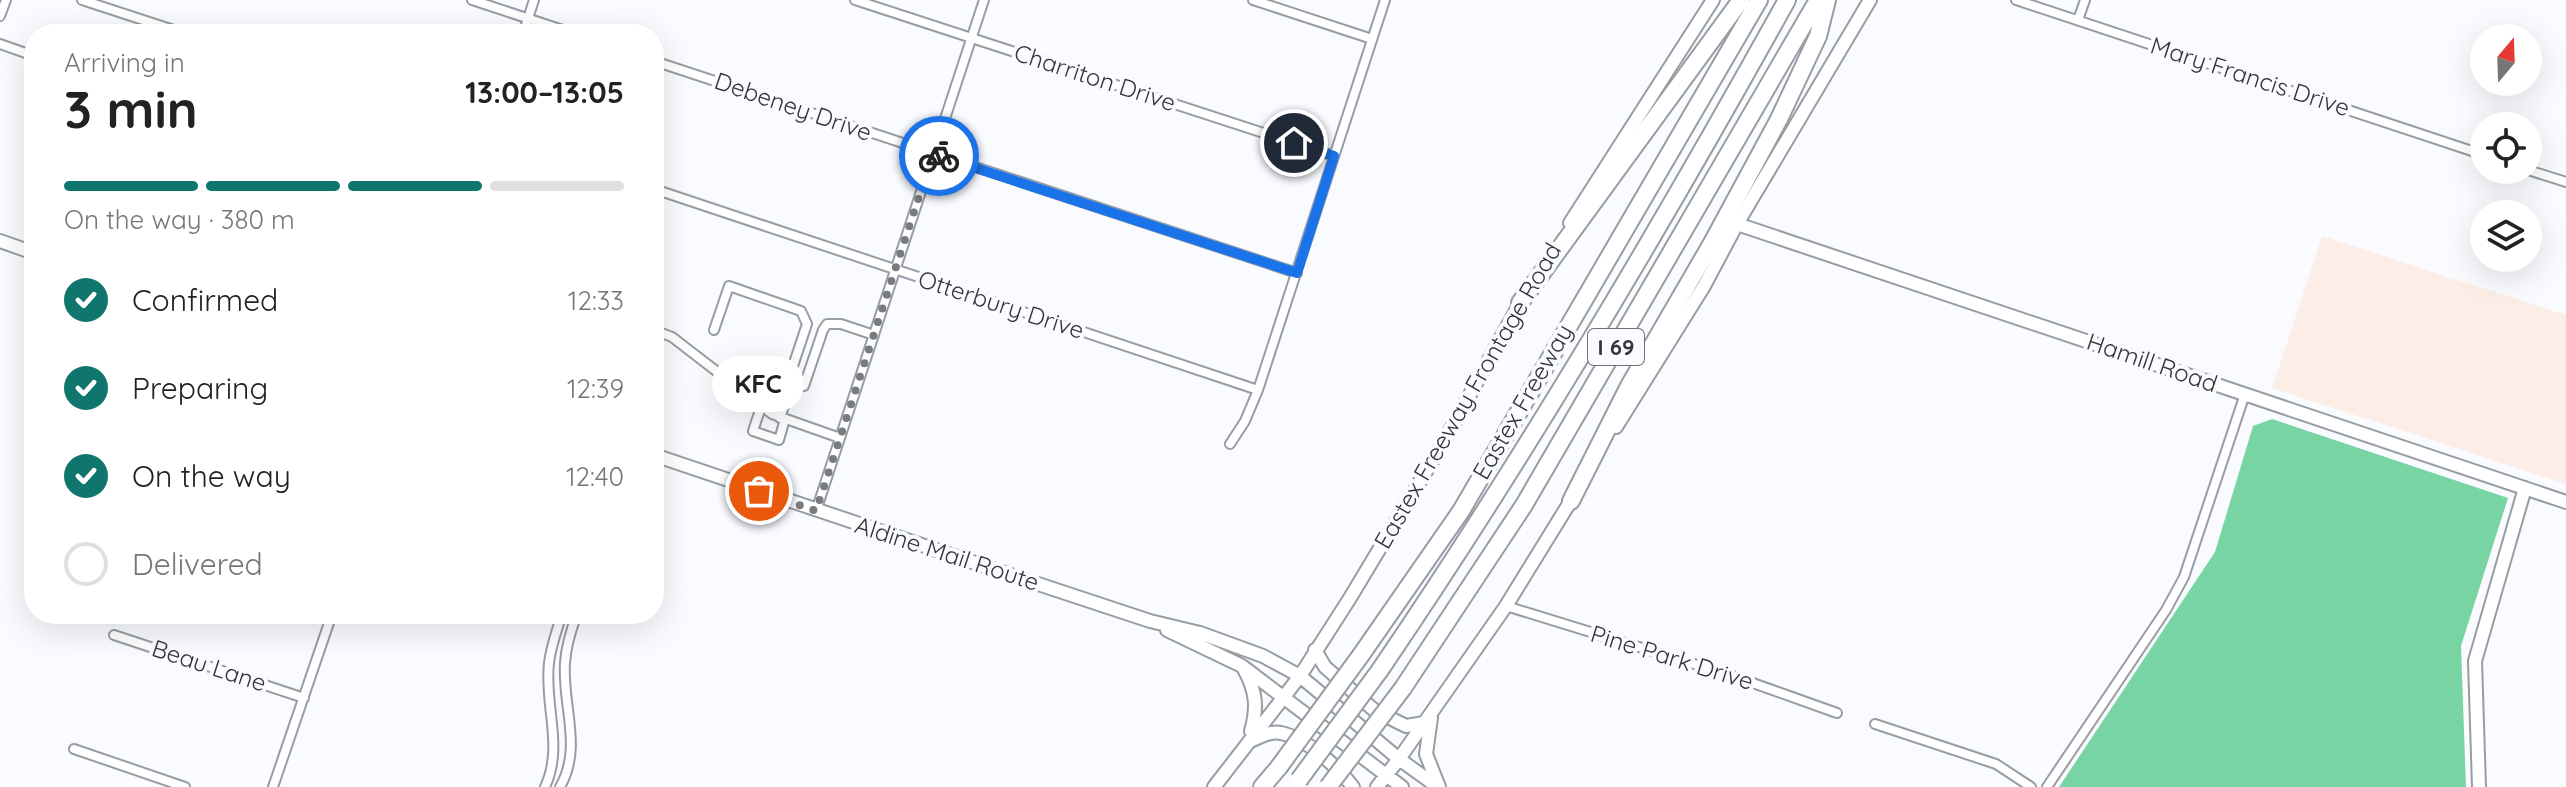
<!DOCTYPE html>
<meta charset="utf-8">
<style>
body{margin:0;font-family:Quicksand,sans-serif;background:#f6f6f6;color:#222;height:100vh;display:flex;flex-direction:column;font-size:30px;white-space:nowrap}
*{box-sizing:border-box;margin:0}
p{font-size:26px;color:#767676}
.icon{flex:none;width:44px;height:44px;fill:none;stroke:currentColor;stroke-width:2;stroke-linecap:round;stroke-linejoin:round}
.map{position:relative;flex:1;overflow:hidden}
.details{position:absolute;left:24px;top:24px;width:640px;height:600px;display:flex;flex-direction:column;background:#fff;border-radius:32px;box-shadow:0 8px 32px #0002}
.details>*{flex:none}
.needle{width:52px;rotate:19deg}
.tools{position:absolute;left:2470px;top:24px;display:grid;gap:16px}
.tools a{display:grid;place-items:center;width:72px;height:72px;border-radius:50%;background:#fff;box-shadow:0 8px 32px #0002;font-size:40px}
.pin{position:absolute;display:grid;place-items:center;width:68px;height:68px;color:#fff;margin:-34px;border:4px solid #fff;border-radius:50%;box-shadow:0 2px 8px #0007}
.courier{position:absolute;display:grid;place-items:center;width:80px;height:80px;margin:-40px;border:6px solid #1a73e8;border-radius:50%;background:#fff;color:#222;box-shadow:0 2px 10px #0007}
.bubble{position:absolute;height:56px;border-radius:28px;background:#fff;box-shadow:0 8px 32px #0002;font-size:26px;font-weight:700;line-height:56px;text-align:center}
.summary em{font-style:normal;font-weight:700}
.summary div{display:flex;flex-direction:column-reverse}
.summary{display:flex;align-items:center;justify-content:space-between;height:136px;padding:0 40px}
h1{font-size:52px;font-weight:700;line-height:60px}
.bar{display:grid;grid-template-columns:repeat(4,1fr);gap:12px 8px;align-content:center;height:96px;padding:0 40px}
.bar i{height:10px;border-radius:6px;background:#e0e0e0}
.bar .on{background:#0f766e}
.bar p{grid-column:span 4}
ol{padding:0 40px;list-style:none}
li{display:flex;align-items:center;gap:24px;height:88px}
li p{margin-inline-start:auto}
li .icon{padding:8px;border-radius:50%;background:#0f766e;color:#fff;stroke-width:4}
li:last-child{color:#767676}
li i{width:44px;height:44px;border:4px solid #e0e0e0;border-radius:50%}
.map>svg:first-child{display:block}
</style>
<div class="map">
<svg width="2566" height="787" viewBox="0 0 2566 787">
<rect width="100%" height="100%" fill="#f9fbff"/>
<path fill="#fceee7" d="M2322,236L2566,315V484L2272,388Z"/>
<path fill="#79d4a3" d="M2272,419L2508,498L2461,646L2466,787H2059L2215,552L2253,426Z"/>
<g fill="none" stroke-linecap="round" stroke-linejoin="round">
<g stroke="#979da4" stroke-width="12">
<path id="street" d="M82,0L186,34
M472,0L575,34
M855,0L1334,156
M1253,0L1372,39
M2016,0L2484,155
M0,16L6,0
M2078,20L2085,0
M523,34L534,0
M0,44L34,56
M654,61L1297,273
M2528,170L2566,182
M654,189L1258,390
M654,330L672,337L772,414L840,438
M714,330L729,286L801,311L807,324L788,381L804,386L823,330L827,324H841L874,335
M761,407L753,431L779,440L785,419
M780,418L792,383
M1230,444L1245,421L1258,390L1385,0
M816,511L984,0
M1506,606L1736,677L1837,713
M114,635L304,698
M1875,724L1996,764L2031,787
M74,749L185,787
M273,787L332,614
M545,787C564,746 544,706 549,663C551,646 557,630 562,614
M560,787C583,747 562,706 565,663C566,646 571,630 577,614
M2047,787L2166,610L2184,577L2245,394"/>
</g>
<g stroke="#979da4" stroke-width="16">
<path id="secondary" d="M1570,223L1713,0
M1737,224L2566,502
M0,241L34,253
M1616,427L1704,286L1737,224L1870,0
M654,455L1023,579L1150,621L1200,633L1263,656L1300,676L1399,759L1438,787
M1167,630L1242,666L1402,787
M1315,650L1325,667L1374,710L1406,726L1424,723
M1244,669C1256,691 1258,707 1251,731
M1431,718L1426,754L1439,787
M1250,741C1260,737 1269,731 1281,733C1306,738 1338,767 1353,787
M1214,787L1300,676L1350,598L1446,438L1524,296
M1377,787L1399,759L1506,606L1575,494
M2479,787L2475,661L2525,488"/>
</g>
<g stroke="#979da4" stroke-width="20">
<path id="highway" d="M1520,303L1741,0
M1571,501L1629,386L1712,243L1779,119L1818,36L1827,0
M1361,655L1461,511L1759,0
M1380,670C1527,454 1660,229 1787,0
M1403,688L1524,505L1818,0
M1262,787L1279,767"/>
</g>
<use href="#street" stroke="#fff" stroke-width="8"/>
<use href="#secondary" stroke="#fff" stroke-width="12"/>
<use href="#highway" stroke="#fff" stroke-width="16"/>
<g stroke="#979da4" stroke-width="20" stroke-linecap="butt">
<path id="highway-bridge" d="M1279,767L1361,655
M1299,780L1380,670
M1328,787L1403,688"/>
</g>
<use href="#highway-bridge" stroke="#fff" stroke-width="16"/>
</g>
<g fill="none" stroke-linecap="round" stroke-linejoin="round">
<path stroke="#797b7e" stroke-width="8" stroke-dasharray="0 14.4" d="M759,491L816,511L933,154L939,156"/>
<path stroke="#1a73e8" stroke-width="10" d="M939,156L1297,273L1334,156L1294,143"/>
</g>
<g text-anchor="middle" stroke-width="8" stroke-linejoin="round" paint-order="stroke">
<rect fill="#f9fbff" stroke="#6f7174" stroke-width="2" x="1588" y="329" width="56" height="36" rx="6"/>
<g font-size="22" font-weight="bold" fill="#343639">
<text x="1616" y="355">I 69</text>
</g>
<g font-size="24" fill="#343639" stroke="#f9fbff">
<text transform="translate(2250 77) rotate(18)" y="8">Mary Francis Drive</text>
<text transform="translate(1095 78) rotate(18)" y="8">Charriton Drive</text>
<text transform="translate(793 107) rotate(19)" y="8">Debeney Drive</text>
<text transform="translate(1001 305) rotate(18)" y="8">Otterbury Drive</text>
<text transform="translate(2152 363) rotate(19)" y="8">Hamill Road</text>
<text transform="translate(1468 396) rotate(-60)" y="8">Eastex Freeway Frontage Road</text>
<text transform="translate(1523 402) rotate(-60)" y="8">Eastex Freeway</text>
<text transform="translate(947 554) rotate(18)" y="8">Aldine Mail Route</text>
<text transform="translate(1672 658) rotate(17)" y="8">Pine Park Drive</text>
<text transform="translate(209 666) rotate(18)" y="8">Beau Lane</text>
</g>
</g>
</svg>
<div class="tools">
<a><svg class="needle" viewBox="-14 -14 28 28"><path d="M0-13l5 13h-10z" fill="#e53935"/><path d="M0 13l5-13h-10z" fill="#767676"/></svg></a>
<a><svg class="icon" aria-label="locate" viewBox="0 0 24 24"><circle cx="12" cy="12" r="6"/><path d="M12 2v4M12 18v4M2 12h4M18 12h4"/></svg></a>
<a><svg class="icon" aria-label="layers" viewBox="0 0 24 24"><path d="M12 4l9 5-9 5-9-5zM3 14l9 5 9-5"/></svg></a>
</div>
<div class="pin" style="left:759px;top:491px;background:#ea580c"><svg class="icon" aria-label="bag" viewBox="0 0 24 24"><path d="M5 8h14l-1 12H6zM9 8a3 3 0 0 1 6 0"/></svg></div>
<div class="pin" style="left:1294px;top:143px;background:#1f2937"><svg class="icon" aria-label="home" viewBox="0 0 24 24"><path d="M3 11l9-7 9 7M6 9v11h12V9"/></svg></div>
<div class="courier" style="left:939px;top:156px"><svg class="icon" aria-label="bike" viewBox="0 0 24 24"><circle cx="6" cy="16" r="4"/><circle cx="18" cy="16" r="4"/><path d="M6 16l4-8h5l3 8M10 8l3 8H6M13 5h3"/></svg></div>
<div class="bubble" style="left:712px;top:356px;width:92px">KFC</div>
<section class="details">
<div class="summary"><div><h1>3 min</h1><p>Arriving in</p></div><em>13:00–13:05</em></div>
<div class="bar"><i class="on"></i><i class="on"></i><i class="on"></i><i></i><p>On the way · 380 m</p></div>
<ol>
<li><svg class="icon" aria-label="check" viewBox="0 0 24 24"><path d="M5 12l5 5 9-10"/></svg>Confirmed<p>12:33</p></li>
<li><svg class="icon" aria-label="check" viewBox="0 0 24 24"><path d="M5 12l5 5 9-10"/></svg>Preparing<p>12:39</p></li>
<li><svg class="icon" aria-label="check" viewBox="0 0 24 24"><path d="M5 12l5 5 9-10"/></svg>On the way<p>12:40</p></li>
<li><i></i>Delivered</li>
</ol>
</section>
</div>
